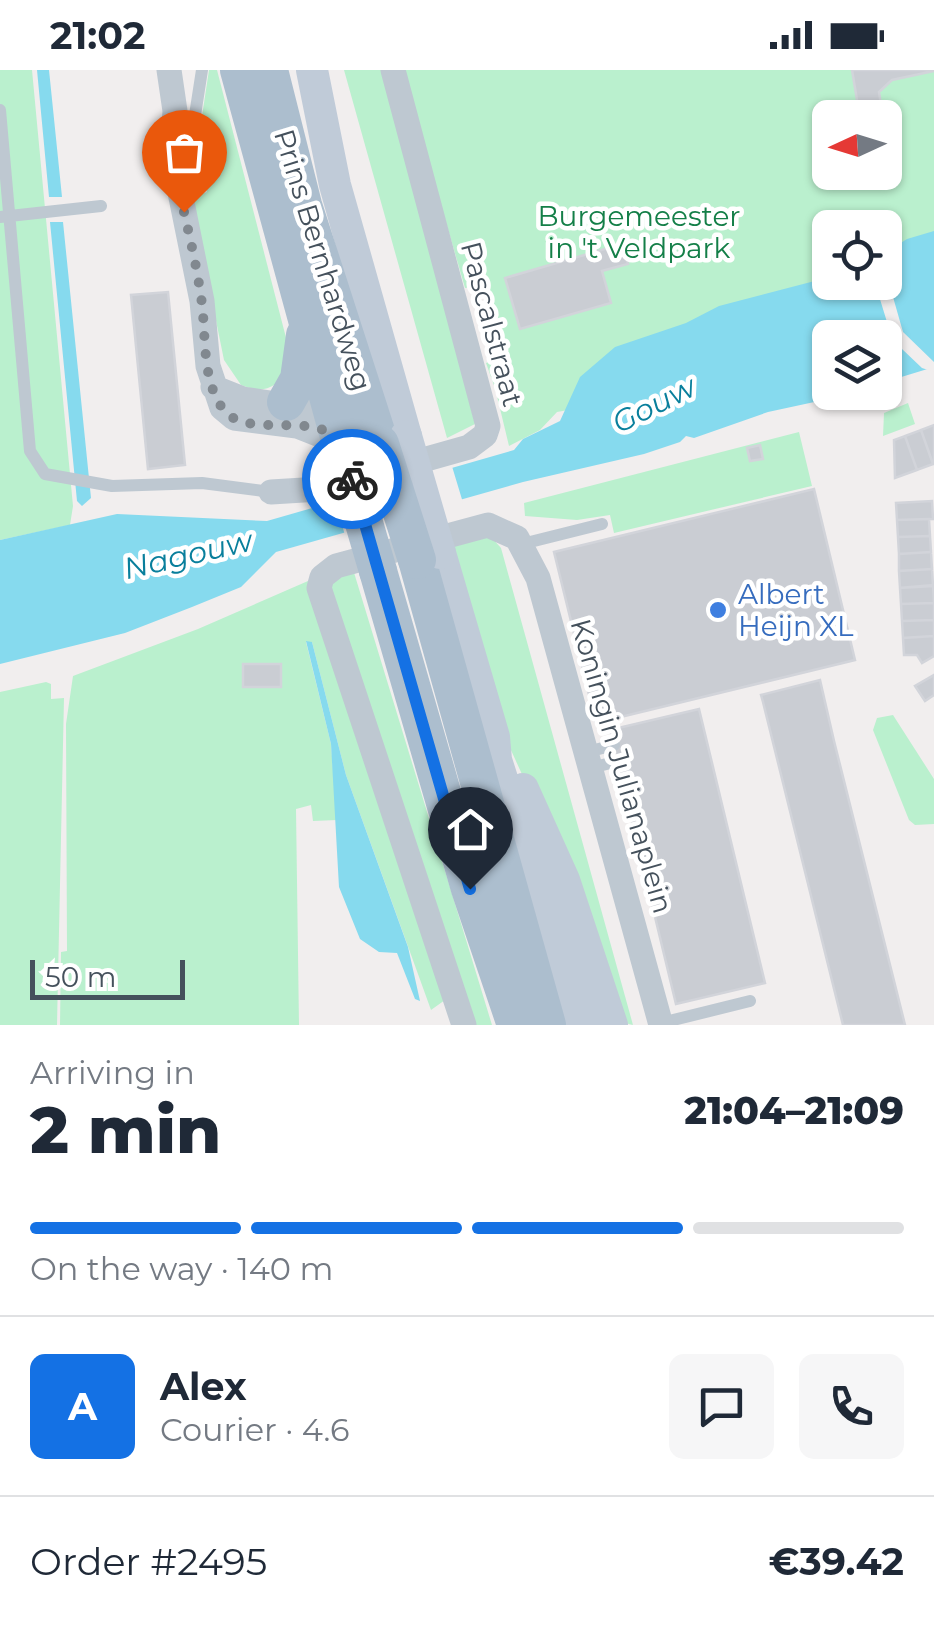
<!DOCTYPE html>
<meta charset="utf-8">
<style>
body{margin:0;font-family:Montserrat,sans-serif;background:#f6f6f7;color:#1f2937;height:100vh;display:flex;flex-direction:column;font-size:38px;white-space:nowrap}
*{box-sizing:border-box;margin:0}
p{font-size:32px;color:#747a83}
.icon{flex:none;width:55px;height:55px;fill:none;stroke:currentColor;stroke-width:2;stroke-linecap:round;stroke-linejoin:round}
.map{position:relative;height:955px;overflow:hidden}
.panel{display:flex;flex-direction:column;background:#fff;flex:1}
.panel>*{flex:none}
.needle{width:65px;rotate:266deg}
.buttons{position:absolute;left:812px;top:30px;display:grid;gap:20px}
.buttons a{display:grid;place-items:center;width:90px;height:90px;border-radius:15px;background:#fff;box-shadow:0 2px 8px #0004;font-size:50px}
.scale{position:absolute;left:30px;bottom:25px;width:155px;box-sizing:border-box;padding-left:10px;border:5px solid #45515c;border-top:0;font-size:28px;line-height:35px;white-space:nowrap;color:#45515c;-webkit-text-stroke:8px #fff;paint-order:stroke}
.pin{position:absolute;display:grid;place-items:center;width:85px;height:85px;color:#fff;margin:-102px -42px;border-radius:50% 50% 50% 0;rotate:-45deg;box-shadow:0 0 10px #0007}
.pin .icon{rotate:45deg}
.courier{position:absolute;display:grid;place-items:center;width:100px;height:100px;margin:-50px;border:8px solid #1471e4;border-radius:50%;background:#fff;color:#222;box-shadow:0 2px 12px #0007}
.head em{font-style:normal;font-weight:800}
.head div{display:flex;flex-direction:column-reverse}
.head{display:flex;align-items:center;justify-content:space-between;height:170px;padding:0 30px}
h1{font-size:65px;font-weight:800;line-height:75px}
.bar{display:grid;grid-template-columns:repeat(4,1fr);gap:15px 10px;align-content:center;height:120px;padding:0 30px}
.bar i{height:12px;border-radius:8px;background:#e0e1e3}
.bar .active{background:#1471e4}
.bar p{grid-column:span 4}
.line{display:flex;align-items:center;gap:25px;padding:0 30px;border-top:2px solid #e0e1e3}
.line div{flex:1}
.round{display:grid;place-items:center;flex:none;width:105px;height:105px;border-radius:15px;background:#f6f6f7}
.status{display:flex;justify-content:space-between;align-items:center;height:70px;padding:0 50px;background:#fff;direction:ltr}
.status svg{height:28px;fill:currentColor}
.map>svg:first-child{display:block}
</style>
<div class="status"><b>21:02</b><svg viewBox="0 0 49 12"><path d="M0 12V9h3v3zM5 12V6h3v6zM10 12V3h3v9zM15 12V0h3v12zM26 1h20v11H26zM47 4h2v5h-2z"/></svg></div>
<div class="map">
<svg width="934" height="955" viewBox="0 0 934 955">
<rect width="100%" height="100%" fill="#f1eeee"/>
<path fill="#baf0ce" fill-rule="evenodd" d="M0,0H32L73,436L70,455L0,470Z
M209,0H217L292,291C279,315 269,326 241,315L224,290L191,128L207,122L197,79Z
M344,0H384L475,354L447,368Z
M402,0H934V276L885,268H830V294L557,342L540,360L509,376L497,326L513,321L509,311L495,318L486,293L502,286L481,215L465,218ZM830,48H885V102H830ZM830,158H885V212H830Z
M908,333L915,354L883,366L884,343Z
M799,362L812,416L614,463L610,445L577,450L525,446L524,433Z
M476,468H492L501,478L633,955L625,953L572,814L505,667L449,477Z
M352,496L492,955H474L329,514Z
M308,511L445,930L431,940L346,705L312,572H306L331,674L337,750L313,751L311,735L296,739L299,955H60L61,882L67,881L66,654L73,606L198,559Z
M46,612L51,614V629L64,628L57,955H0V622Z
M893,645L934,709V754L915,755L909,750L873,660L877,648Z"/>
<path fill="#86daee" d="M37,0H49L62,127H49Z
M50,152H63L91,428L82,436L77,431Z
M934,161V297L885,312V268H830V322L856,323L768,342L694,368L686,366L680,372L644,384L523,412L276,482L241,517L192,537L125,563L0,594V470L117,444L267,451L514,380L523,369L560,351L580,307L615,277L686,253L719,236L830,207V212H885V183L907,169Z
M306,571L312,572L346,705L408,877L420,931L415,929L397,883L379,882L360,869L339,817L331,674Z"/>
<path fill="#f1eeee" d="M885,199L903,262L934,292V302L922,298L902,279L897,305L885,317L891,265L875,213L885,212Z
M451,393L464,436L346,469L334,426Z"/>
<path fill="#cacdd3" stroke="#d2d4da" stroke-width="2.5" d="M852,0H934V1L892,10L879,22L883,48H860Z
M622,174L628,194L602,201L611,233L520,259L505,208Z
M168,222L185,395L148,399L131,225Z
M934,355V394H933L921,360Z
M921,360L933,394L917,400L905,366Z
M905,366L917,400L895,408L894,370Z
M760,375L763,389L750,391L747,378Z
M814,419L855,590L596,653L554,482Z
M932,431L933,449L897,450L896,433Z
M929,449L930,466L898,467L897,450Z
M930,466L931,482L899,484L898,467Z
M931,482L932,499L899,501V484Z
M932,499L933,516L900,518L899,501Z
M933,515L934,533L901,534L900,518Z
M934,533V550L902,551L901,534Z
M934,550V566L903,568L902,551Z
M934,566V586L922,593L917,585H904L903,568Z
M243,594H281V617H243Z
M934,605V625L925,631L915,616Z
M820,610L834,671L905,955H843L763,632L761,625Z
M699,639L765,913L676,934L610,660Z"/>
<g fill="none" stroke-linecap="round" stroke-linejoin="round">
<path stroke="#bec8d1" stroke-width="12" d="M0,40L30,381L45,404L112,416L202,413L271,422
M178,76L193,58L202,0
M0,147L101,136
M522,474L602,454
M587,682L614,675
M591,698L618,691
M661,953L750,931"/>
<path stroke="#bec8d1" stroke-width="25" d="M169,0L175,41L172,83L202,231L208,296L222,338L234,348L297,356L340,373
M213,317L243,329L343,344
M271,422L320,419L469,377L485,365L488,356L393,0
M464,955L319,518L322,507L336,496L488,455L517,468L538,508L661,955"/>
<path stroke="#c0cbd8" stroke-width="32" d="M312,0L335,115L406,366
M440,483L494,667L496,690L581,955
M523,719L564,810L612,955"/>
<path stroke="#acbece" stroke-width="38" d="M239,0L344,385
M269,0L303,135L380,374
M286,332L299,309L305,265
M417,490L547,955
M378,501L470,819L516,955"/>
<path stroke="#c0cbd8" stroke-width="32" d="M406,366L440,483"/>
<path stroke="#acbece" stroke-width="38" d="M380,374L417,490
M344,385L378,501"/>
</g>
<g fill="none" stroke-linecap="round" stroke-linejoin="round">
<path stroke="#81888f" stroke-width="10" stroke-dasharray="0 18" d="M184,142C191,172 198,203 202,234C206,267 202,311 223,339C247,371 314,339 340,372C346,381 348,399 352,409"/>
<path stroke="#1471e4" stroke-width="12" d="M352,409L470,819"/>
</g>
<circle fill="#3f7fe0" stroke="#fff" stroke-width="4" cx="718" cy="540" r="10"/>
<g text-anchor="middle" stroke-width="9" stroke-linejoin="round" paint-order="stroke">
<g font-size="28" fill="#147f48" stroke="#fff">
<text x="639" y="156">Burgemeester<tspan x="639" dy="32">in 't Veldpark</tspan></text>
</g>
<g font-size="28" fill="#45515c" stroke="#fff">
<text transform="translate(323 190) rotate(73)" y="10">Prins Bernhardweg</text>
<text transform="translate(492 254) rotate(75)" y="10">Pascalstraat</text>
<text transform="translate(622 696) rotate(74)" y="10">Koningin Julianaplein</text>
</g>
<g font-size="28" fill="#366cbe" stroke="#fff" text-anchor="start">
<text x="738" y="534">Albert<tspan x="738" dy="32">Heijn XL</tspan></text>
</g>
<g font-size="30" font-style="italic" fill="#097f9c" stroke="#fff">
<text transform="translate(654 335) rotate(-27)" y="10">Gouw</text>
<text transform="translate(188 485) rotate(-13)" y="10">Nagouw</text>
</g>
</g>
</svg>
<div class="buttons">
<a><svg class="needle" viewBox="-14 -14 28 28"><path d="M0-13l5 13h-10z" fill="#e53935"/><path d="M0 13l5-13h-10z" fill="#747a83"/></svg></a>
<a><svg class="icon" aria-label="locate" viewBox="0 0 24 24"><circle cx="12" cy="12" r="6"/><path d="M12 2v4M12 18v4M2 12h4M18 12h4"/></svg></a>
<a><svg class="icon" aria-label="layers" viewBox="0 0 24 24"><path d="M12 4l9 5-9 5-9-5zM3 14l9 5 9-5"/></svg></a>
</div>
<div class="scale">50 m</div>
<div class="pin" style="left:184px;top:142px;background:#ea580c"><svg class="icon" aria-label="bag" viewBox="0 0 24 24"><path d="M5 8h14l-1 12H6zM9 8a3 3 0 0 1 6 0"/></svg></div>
<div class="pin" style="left:470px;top:819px;background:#1f2937"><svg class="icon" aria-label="home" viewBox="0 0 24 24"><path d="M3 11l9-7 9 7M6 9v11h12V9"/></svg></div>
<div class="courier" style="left:352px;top:409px"><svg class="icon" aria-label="bike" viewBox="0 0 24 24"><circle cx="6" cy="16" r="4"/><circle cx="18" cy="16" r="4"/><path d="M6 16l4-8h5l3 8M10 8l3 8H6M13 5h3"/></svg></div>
</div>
<section class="panel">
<div class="head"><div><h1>2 min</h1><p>Arriving in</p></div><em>21:04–21:09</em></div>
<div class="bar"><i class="active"></i><i class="active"></i><i class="active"></i><i></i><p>On the way · 140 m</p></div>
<div class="line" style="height:180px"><b class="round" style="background:#1471e4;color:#fff">A</b><div><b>Alex</b><p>Courier · 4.6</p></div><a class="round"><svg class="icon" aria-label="chat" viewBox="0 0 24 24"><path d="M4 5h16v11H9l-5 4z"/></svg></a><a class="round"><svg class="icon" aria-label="phone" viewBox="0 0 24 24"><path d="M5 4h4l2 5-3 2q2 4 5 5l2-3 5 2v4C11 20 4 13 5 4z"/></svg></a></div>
<div class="line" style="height:130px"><div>Order #2495</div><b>€39.42</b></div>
</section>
